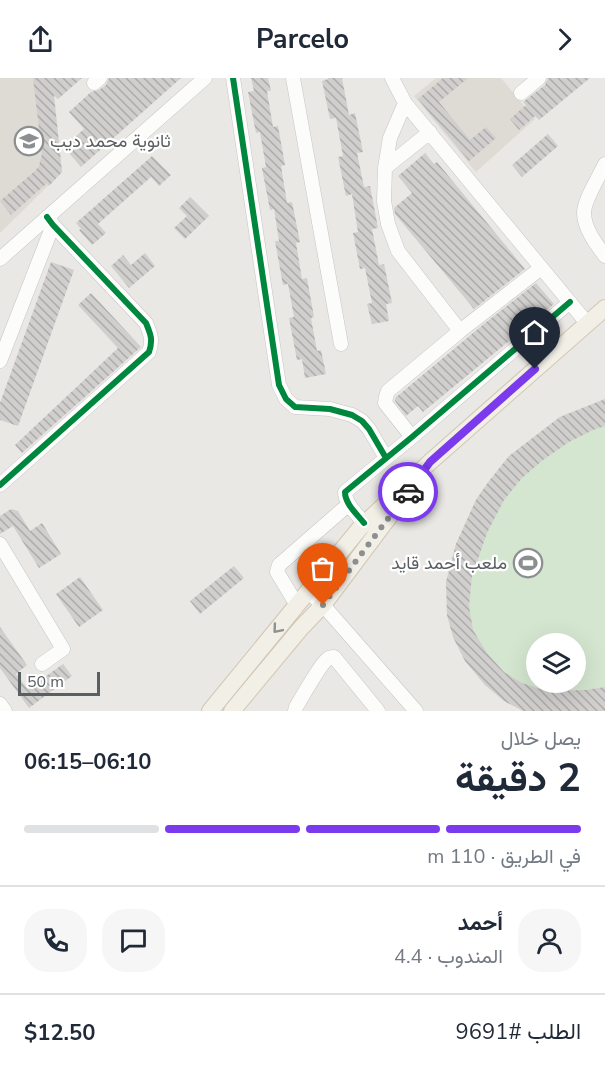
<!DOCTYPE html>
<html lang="ar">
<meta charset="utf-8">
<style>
body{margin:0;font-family:"Nunito Sans",Vazirmatn,sans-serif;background:#f6f6f7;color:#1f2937;direction:rtl;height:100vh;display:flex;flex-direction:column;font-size:22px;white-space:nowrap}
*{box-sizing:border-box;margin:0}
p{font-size:20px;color:#747a83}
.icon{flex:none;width:33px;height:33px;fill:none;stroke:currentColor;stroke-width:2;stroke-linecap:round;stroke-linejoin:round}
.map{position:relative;height:633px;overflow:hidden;direction:ltr}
.side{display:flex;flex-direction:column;background:#fff;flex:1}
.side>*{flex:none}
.fabs{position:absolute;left:526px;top:555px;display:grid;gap:12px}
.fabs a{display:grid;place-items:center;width:60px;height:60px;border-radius:50%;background:#fff;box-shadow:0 6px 24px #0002;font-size:30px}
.scale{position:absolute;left:18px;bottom:15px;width:82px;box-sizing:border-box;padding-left:6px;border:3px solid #5a5f62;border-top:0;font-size:16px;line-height:21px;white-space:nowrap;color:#5a5f62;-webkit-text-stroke:4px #fff;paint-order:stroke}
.pin{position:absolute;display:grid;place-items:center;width:51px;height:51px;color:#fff;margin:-62px -26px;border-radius:50% 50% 50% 0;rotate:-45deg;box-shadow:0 0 6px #0007}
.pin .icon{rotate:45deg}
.courier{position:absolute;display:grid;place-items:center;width:60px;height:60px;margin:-30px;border:4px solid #7c3aed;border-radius:50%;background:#fff;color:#222;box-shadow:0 2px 8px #0007}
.head em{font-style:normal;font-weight:700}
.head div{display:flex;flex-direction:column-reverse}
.head{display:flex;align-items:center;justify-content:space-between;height:102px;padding:0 24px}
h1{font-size:39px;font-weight:700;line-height:45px}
.bar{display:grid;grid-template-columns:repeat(4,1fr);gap:9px 6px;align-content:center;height:72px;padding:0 24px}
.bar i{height:8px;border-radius:4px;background:#e0e1e3}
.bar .active{background:#7c3aed}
.bar p{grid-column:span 4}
.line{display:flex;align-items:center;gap:15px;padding:0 24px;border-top:2px solid #e0e1e3}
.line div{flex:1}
.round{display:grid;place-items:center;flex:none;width:63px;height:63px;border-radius:24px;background:#f6f6f7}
header{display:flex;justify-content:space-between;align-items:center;height:78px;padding:0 24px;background:#fff;font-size:27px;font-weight:700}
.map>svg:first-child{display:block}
</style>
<header><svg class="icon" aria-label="forward" viewBox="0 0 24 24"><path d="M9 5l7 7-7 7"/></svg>Parcelo<svg class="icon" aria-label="share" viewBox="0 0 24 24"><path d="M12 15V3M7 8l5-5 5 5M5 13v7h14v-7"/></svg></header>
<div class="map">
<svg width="605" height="633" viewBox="0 0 605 633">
<defs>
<pattern id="building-back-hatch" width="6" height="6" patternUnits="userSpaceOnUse" patternTransform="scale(1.5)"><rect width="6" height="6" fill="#d0cfcd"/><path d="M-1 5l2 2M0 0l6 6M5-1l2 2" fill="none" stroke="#acabaa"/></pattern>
</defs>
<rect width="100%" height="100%" fill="#eae8e5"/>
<path fill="#dedad4" d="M0,0H51L55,26L52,27L55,32L62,94L0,155Z
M436,0H501L535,41L476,94L414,18Z"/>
<path fill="#d4e6d0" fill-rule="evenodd" d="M605,321V633H523L504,623L485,607L465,583L453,559L447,537L446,504L456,466L476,421L489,403L509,378L559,339ZM537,566H576V604H537Z"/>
<path fill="url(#building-back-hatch)" d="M33,0H82L58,21L54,17L62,94L49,108L47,105L11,137L0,123L35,93L39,88L42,76Z
M109,0H181L81,89L64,69L84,51L69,34L91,14L99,12L106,7Z
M251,0H268L271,13H267L273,49L278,48L285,87L281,88L287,125L292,124L300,164L296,165L302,201L307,200L314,239L311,240L317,273L321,272L326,296L305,300L302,281L297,282L289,240L294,239L288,206L283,207L275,163H279L274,131L270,132L262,90L266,89L260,54L256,55L248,14L254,13Z
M328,0H342L349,37L355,35L363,74L357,75L364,109L370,108L378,150L372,151L379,187L384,186L392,225L386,226L389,243L372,246L367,226L372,225L365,190L360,191L353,155L358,154L352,116L346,118L338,79L343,78L336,40L330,41L322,3L328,1Z
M443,0H468L439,24L470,62L486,49L496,60L469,83L418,21Z
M548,0H590L539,42L535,38L519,52L510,41L526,27L523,24L545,7Z
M548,56L558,68L522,99L512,87Z
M425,75L434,86L437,84L525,191L474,231L395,136L394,130L412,115L398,98Z
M152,78L171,97L159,108L151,99L98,146L106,155L92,167L79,152L81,151L76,145Z
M190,119L209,138L185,161L174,150L187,138L179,130Z
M145,175L155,188L129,210L111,188L123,177L131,187Z
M51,184L74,192L18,348L0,342V325Z
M536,205L554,226L423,334L418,328L406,338L395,323V320L485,245Z
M91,215L141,269L22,375L15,367L118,270L78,227Z
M605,321V348L593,352L569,364L543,382L522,400L504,422L487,455L472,498L469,528L473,552L487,575L504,594L522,605L546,613L585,612L605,609V633H523L504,623L485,607L465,583L453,559L447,537L446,504L456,466L476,422L489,403L509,378L560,339Z
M11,431L18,433L30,453L42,445L61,476L39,490L13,448L0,456V438Z
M234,488L244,500L200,536L190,523Z
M80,499L103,532L79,549L56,516Z
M0,549L27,587L16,596L28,611L63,586L72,598L29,630L0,590Z"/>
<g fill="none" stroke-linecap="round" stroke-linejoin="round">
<g stroke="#c5c5c6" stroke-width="15">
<path id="minor" d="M233,0L279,307L286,321L295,329L330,331L352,337L362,343L369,351L386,380
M293,0L341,266
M392,0L405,25L587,245
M94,5L100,0
M521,15L539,0
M405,25L390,60L385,90L384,123L388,146L398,173L460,253
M605,86C599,99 584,122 584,135C584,150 596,166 605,178
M385,90L430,54
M0,181L205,0
M0,283L53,147
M412,359L385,325L386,319L388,313L460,253L541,190
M0,407L149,274C153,262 151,257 146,245L53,147L47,139
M364,445C357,436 345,426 345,414L412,359L570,224
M0,466L63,571L42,586
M309,514L323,527L416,633
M297,527L277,494L279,487L349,426
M0,626L5,633
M295,633L296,629C301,621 322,583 329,580C330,579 332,579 334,579L378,633"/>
</g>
<g stroke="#d2c6b3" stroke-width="18">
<path id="major" d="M210,633L360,450L430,384L605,230
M232,633L301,550L323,527L404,419"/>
</g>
<use href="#minor" stroke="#fcfcfb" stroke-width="14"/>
<use href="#major" stroke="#f2efe7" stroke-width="16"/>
<g stroke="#fff" stroke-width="10">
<path id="cycleway" d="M233,0L279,307L286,321L295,329L330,331L352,337L362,343L369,351L386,380
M0,407L149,274C153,262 151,257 146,245L53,147L47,139
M364,445C357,436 345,426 345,414L412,359L570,224"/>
</g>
<use href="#cycleway" stroke="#00873e" stroke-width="6"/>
</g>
<defs><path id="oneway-chevron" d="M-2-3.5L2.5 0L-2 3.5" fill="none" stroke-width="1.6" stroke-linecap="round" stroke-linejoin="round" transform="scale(1.5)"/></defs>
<use stroke="#8f9191" href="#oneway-chevron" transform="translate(277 551) rotate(130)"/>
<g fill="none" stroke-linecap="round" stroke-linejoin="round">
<path stroke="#8c8f90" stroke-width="6" stroke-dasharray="0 10.8" d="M323,527L408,414"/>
<path stroke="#7c3aed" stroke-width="8" d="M408,414L430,384L535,291"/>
</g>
<defs>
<g id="school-ring" transform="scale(1.5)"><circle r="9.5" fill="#fff" stroke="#8c8f90" stroke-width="1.5"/><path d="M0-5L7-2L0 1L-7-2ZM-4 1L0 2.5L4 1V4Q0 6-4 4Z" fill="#8c8f90"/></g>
<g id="stadium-ring" transform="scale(1.5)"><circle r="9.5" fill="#fff" stroke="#8c8f90" stroke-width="1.5"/><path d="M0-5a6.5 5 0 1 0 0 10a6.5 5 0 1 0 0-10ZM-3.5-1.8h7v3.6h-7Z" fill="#8c8f90"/></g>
</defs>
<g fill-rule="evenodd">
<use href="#school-ring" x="29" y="63"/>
<use href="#stadium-ring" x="528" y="485"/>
</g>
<g text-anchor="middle" stroke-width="4.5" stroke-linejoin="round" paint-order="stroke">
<g font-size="18" fill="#5a5f62" stroke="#fff" text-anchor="start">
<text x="50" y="69">ثانوية محمد ديب</text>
<text x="507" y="491" text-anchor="end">ملعب أحمد قايد</text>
</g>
</g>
</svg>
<div class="fabs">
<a><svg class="icon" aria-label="layers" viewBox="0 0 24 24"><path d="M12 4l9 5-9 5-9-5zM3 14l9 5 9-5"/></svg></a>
</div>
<div class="scale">50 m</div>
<div class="pin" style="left:323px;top:527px;background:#ea580c"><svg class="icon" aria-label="bag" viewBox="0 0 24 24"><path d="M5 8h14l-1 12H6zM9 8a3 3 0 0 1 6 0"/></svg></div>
<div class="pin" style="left:535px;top:291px;background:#1f2937"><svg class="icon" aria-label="home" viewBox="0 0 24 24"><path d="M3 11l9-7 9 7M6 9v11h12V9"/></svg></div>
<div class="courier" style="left:408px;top:414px"><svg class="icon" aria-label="car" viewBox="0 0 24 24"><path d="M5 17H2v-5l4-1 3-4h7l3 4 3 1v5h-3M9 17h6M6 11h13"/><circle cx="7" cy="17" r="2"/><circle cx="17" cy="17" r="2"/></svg></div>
</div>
<section class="side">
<div class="head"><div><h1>2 دقيقة</h1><p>يصل خلال</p></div><em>06:10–06:15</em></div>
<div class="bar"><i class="active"></i><i class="active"></i><i class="active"></i><i></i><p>في الطريق · 110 m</p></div>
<div class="line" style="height:108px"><a class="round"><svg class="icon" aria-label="person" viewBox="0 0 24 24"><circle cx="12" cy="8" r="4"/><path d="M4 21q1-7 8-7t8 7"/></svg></a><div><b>أحمد</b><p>المندوب · 4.4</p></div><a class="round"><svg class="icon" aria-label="chat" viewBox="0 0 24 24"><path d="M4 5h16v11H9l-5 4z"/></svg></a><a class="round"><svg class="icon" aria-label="phone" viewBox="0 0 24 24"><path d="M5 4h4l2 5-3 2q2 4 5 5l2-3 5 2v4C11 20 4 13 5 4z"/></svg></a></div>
<div class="line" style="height:78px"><div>الطلب #9691</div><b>$12.50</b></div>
</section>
